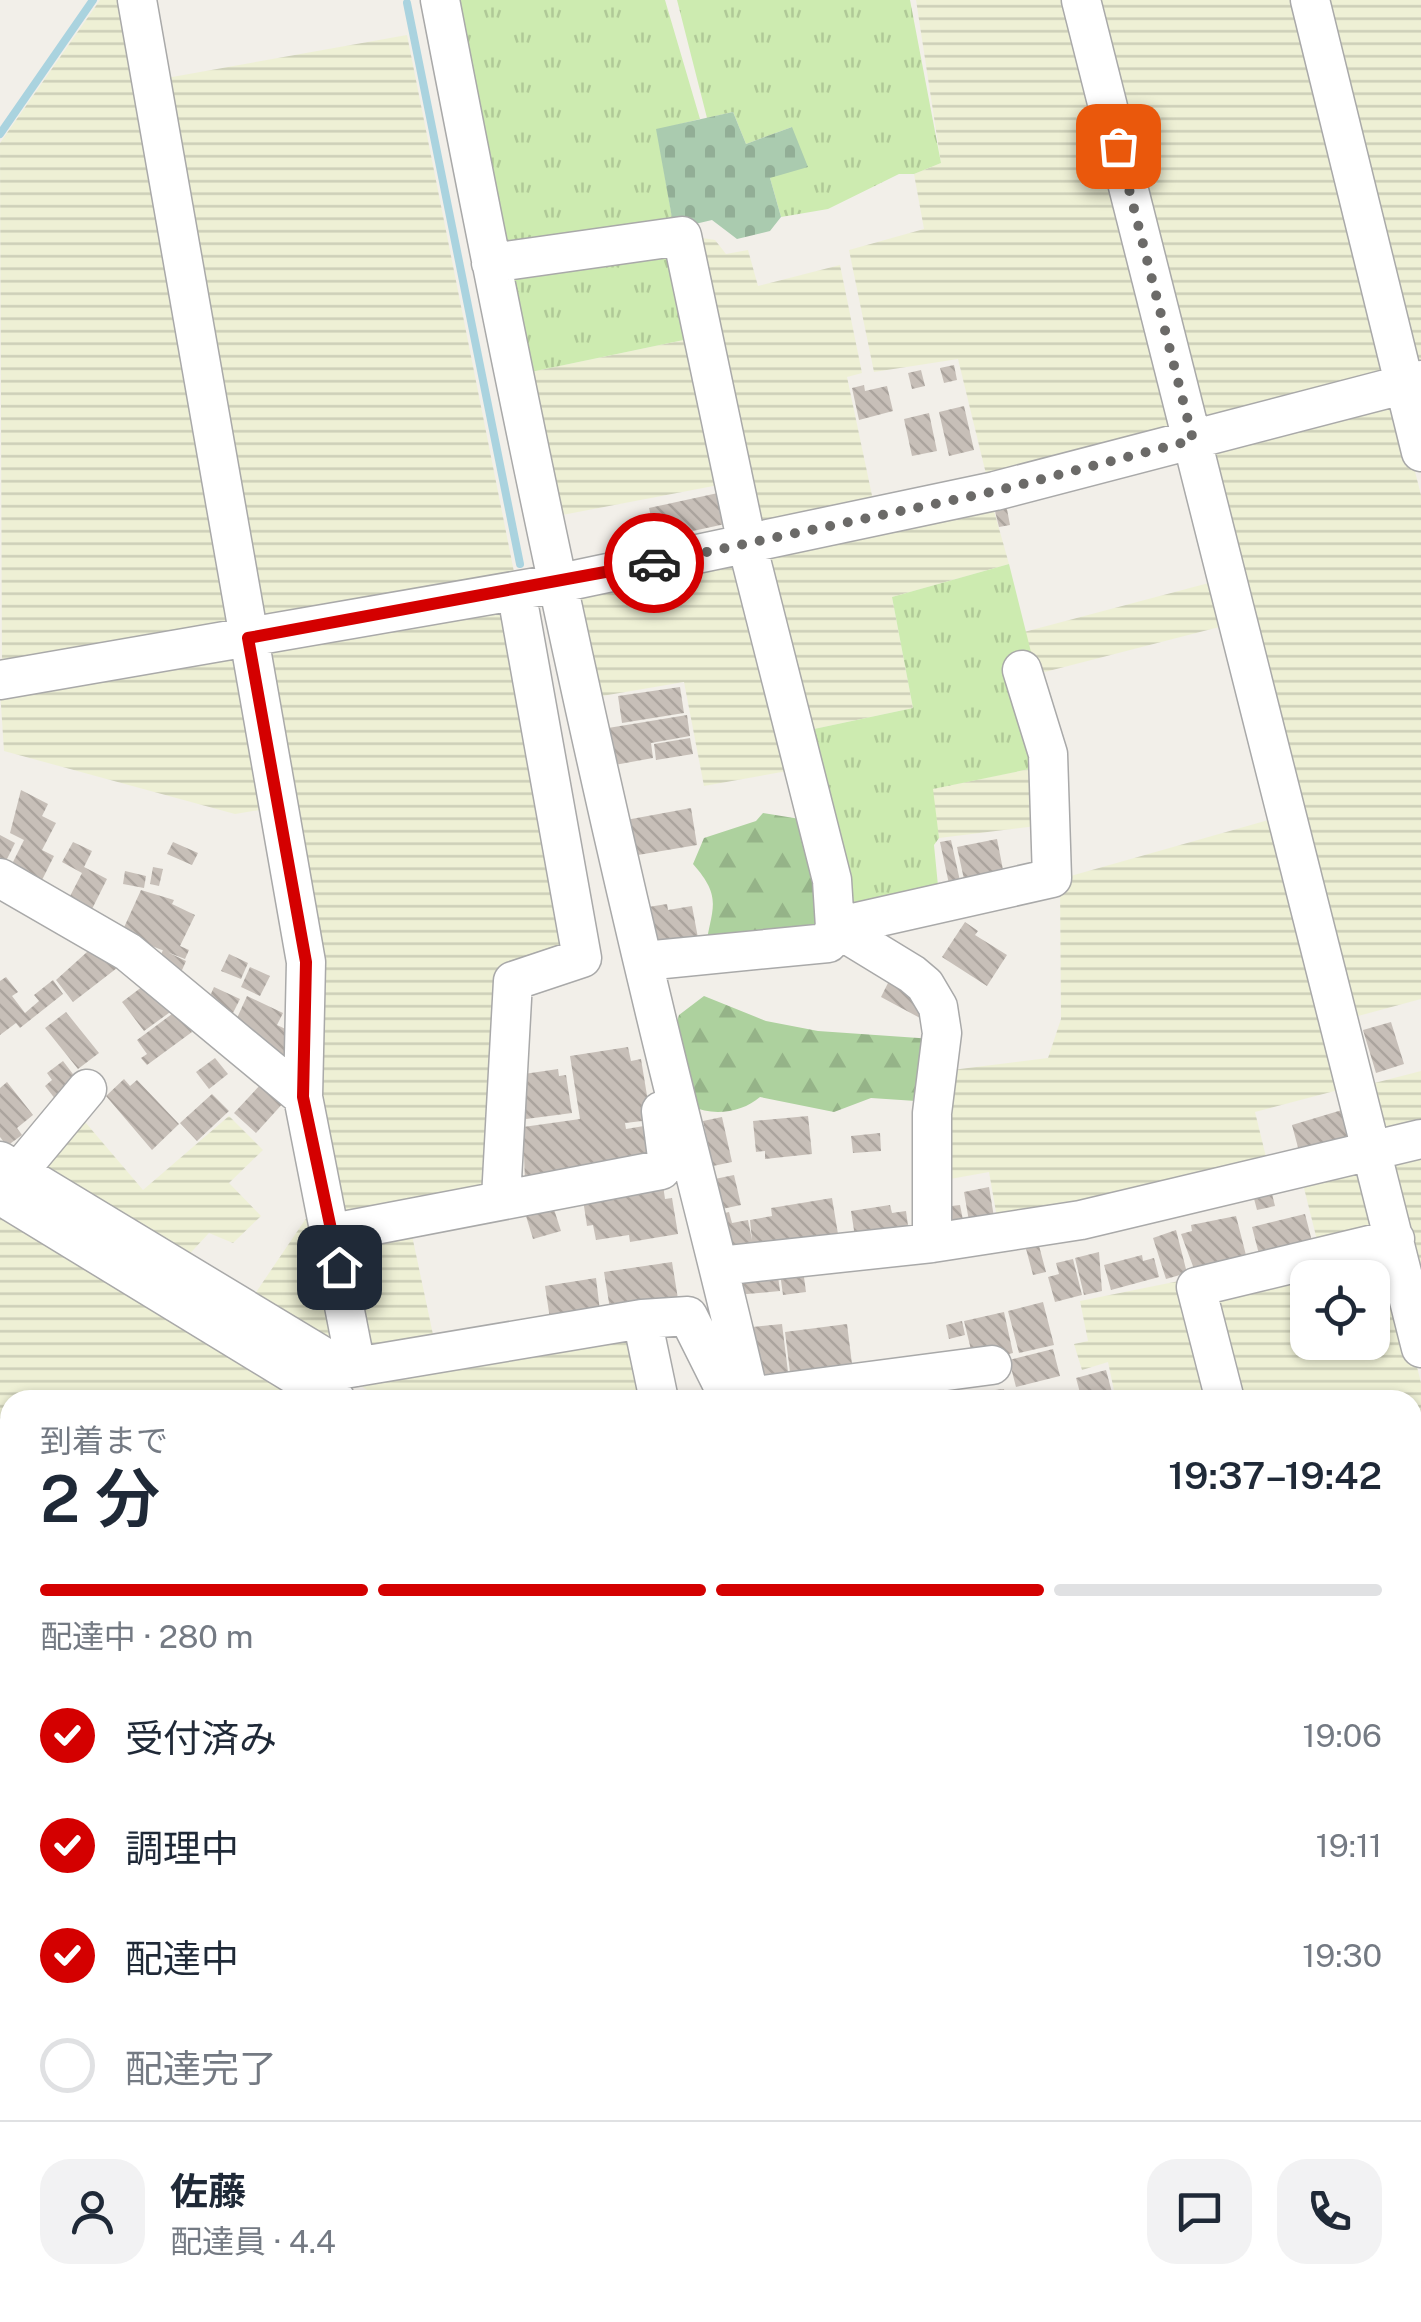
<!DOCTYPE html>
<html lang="ja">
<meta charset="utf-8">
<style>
body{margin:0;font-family:"Public Sans","Noto Sans JP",sans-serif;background:#f2f2f3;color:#1f2937;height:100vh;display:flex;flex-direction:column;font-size:38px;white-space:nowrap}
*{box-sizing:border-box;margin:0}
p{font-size:32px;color:#747a83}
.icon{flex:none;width:55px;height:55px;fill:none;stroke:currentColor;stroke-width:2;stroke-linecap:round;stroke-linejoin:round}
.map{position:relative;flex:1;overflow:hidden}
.side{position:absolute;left:0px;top:1390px;width:1422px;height:932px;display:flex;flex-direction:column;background:#fff;border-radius:30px 30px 0 0;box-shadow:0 2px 8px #0004}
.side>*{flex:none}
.buttons{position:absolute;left:1290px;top:1260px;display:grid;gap:20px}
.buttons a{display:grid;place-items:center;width:100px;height:100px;border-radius:20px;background:#fff;box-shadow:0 2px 8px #0004;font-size:50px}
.pin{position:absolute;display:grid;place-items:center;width:85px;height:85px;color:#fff;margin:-42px;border-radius:20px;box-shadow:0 5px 15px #0006}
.courier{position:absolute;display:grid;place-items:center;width:100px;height:100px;margin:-50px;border:8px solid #d40000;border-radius:50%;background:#fff;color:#222;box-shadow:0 2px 12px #0007}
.headline em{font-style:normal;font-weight:600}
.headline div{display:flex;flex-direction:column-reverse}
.headline{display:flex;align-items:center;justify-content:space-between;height:170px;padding:0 40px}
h1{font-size:65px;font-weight:600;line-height:75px}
.bar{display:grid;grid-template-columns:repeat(4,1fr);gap:15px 10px;align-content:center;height:120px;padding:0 40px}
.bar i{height:12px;border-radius:8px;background:#e0e1e3}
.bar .on{background:#d40000}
.bar p{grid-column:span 4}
.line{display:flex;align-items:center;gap:25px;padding:0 40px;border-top:2px solid #e0e1e3}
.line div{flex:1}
.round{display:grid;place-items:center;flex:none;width:105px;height:105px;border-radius:30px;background:#f2f2f3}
ol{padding:0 40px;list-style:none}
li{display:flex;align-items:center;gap:30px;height:110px}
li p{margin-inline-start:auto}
li .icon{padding:10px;border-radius:50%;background:#d40000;color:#fff;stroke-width:4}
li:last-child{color:#747a83}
li i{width:55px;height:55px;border:5px solid #e0e1e3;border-radius:50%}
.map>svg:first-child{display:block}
</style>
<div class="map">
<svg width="1421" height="2322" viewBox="0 0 1421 2322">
<defs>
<pattern id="farmland-rules" width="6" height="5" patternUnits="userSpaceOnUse" patternTransform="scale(2.5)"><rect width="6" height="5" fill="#eef0d5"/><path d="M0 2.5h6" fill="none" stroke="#ccceb7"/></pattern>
<pattern id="grass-tufts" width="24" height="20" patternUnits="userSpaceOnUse" patternTransform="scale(2.5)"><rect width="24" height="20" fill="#cdebb0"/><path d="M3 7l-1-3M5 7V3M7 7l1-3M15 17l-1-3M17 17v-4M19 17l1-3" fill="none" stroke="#b0c997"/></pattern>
<pattern id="forest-firs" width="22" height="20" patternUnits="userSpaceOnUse" patternTransform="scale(2.5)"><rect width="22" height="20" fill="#add19e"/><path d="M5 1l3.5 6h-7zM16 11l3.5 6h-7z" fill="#95b388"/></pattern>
<pattern id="cemetery-stones" width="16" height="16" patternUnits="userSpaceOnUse" patternTransform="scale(2.5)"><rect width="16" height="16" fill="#aacbaf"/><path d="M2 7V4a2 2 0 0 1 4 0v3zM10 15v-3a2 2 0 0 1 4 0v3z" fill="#92ae96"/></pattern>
<pattern id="building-back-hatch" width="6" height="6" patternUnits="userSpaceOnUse" patternTransform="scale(2.5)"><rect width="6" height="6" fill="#c7bfb8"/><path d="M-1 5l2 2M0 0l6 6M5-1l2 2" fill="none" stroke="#aba49e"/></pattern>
</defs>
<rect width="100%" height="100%" fill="#f2efe9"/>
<path fill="url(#farmland-rules)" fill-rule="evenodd" d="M100,0H132L240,623L2,671L0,143Z
M916,0H1075L1180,424L987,478L958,359L874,372L849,250L924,229L914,174L941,163Z
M1087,0H1301L1390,373L1206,426Z
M1330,0H1421V369Z
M407,35L515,577L263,627L161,79Z
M696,237L715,240L726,254L748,250L758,286L840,265L862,373L847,377L874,505L756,533Z
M698,337L729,483L557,516L526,373Z
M1398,405L1421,495V999L1347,1019L1211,447Z
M991,500L1009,564L892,597L913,708L800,732L761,554Z
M733,561L793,770L704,786L684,682L596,697L575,603L581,591Z
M1220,580L1231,624L1037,674L1024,632Z
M513,600L574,947L511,972L496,1185L336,1219L265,645Z
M233,651L266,809L235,814L4,751L0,690Z
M1044,766L1045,825L939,838L932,789Z
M1279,817L1346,1088L1255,1112L1269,1169L999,1229L989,1172L939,1181L944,1071L1048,1058L1061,1019L1060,879Z
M1421,1071V1131L1384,1140L1363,1086Z
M80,1116L143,1190L229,1116L263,1150L229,1183L261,1216L233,1243L209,1233L182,1262L33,1173Z
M1421,1147V1309L1390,1155Z
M1358,1162L1382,1232L1320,1252L1301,1176Z
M5,1210L316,1400H10V1479L0,1473V1218Z
M307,1217L322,1228L344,1348L248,1304Z
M410,1226L435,1344L369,1357L346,1239Z
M1389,1254L1421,1383V1747L1412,1746V1400H1232L1204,1293ZM1308,1278H1372V1342H1308Z
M1189,1279L1220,1400H1116L1108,1362L1082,1370L1074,1344L1088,1341L1080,1301Z
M628,1330L652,1400H383L353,1381Z
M0,1487L10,1494V1901L0,1917Z
M1412,1766L1421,1768V1903L1412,1915Z
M10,1941V2258L0,2252V1958Z
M1421,1946V2284L1413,2297L1412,1959Z
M0,2277L10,2283V2312L58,2313L73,2322H0Z
M1014,2312L1137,2313L1131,2322H1020Z
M1169,2312L1402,2313L1395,2322H1162Z
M98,2313H210L204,2322H113Z
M473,2313H591L589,2322H469Z"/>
<path fill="url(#grass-tufts)" d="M452,0H665L700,119L657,130L674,229L509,255Z
M677,0H910L941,163L914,174H899L828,209L781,217L770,178L792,127L746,144L733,112L707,118Z
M668,243L698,337L526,373L506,275Z
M1009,564L1035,668L1044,766L933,789L939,838L934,845L939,896L842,919L800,732L913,708L892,597Z"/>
<path fill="url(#forest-firs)" d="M763,813L800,819L828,927L705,951C711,908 724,899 693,864L704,838L756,821Z
M704,996L766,1021L818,1031L933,1039L916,1101L871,1098L834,1112L760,1097C743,1112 713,1117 692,1106L674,1032L679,1015Z"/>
<path fill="url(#cemetery-stones)" d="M733,112L746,144L792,127L808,167L770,178L781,217L770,231L737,239L712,220L674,229L656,129Z"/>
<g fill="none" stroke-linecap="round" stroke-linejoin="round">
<path stroke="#aad3df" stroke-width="8" d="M407,3L520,564
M0,134L93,0"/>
</g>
<path fill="url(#building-back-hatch)" d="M954,365L957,380L944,383L940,368Z
M921,370L925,386L912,389L908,373Z
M864,385L865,391L887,386L893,411L859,420L852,388Z
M964,406L974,450L949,456L939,412Z
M929,413L937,451L912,456L904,419Z
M718,493L725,524L656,539L649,508Z
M1006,504L1010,525L999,527L994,507Z
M680,687L684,713L622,723L618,696Z
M687,715L690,736L651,743L653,758L609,766L602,729Z
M690,738L693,754L656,760L654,744Z
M21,790L48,804L42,816L56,823L42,850L54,856L39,886L10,868L24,840L10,833Z
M691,808L697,845L632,856L626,820Z
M0,835L15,843L3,867L0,865Z
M997,839L1004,875L965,884L957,847Z
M951,840L960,881L949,884L940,842Z
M73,842L92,851L84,867L107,879L91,911L68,900L82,873L62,862Z
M173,842L198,853L192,865L167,854Z
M153,867L163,869L159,886L150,884Z
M125,871L146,876L144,888L123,884Z
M141,890L174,900L172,904L195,915L180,946L189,950L185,959L121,934Z
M667,904L668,910L692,906L698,938L654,946L648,907Z
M965,922L978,931L975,935L1007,955L987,986L942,957Z
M97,943L117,968L73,1002L56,980Z
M163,950L186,961L179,977L156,966Z
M229,954L248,963L241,979L221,971Z
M250,967L270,976L260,996L241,987Z
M6,977L18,992L12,996L25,1013L39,1001L34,995L53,980L63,994L20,1028L16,1023L0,1035V981Z
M891,977L927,1003L920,1018L881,997Z
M151,980L173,1010L144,1031L122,1002Z
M214,987L240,999L231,1017L206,1005Z
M247,996L283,1013L277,1025L294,1033L281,1062L233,1027Z
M176,1011L192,1032L147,1065L141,1058L147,1054L137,1040Z
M66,1012L99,1053L78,1069L45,1028Z
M1391,1022L1404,1064L1376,1073L1363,1030Z
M628,1047L631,1061L641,1059L651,1120L625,1123L626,1129L650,1125L655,1161L525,1182L523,1127L580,1119L570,1056Z
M215,1058L228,1074L209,1089L196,1072Z
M63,1061L79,1082L56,1100L45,1086L52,1080L47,1073Z
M558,1069L559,1076L566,1075L572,1113L526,1119L520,1082L524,1074Z
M124,1079L130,1086L137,1080L179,1124L152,1150L106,1096Z
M7,1082L33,1115L17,1128L22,1135L7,1146L0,1137V1088Z
M263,1082L285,1101L256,1133L234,1113Z
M212,1094L229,1111L197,1141L180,1123Z
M1342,1110L1351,1142L1300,1155L1292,1125Z
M808,1116L812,1154L765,1159V1151L756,1152L753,1121Z
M722,1117L732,1162L713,1166L703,1121Z
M880,1133L881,1151L853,1153L851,1136Z
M734,1175L741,1205L717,1210L710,1180Z
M662,1178L665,1199L672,1198L678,1234L630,1242L629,1235L596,1240L593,1225L587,1226L582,1193Z
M1270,1186L1275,1206L1257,1210L1252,1191Z
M989,1187L995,1223L970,1227L964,1192Z
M832,1198L839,1240L729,1257L720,1214L729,1212L732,1223L748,1220L752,1240L750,1220L772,1216L771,1208Z
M551,1200L561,1231L533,1239L526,1216L518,1218L515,1208Z
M890,1205L892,1213L906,1211L909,1233L856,1243L851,1211Z
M960,1205L964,1225L946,1228L943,1207Z
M1305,1214L1314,1249L1261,1262L1252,1227Z
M1236,1216L1248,1263L1194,1269L1181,1234L1192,1231L1191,1225Z
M1176,1230L1187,1273L1166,1279L1153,1238Z
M1038,1242L1046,1272L1033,1275L1025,1245Z
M1099,1252L1102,1291L1084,1295L1075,1258Z
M1142,1255L1143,1261L1154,1258L1159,1277L1111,1290L1104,1265Z
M1073,1259L1082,1295L1055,1302L1048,1277L1059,1274L1056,1263Z
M672,1262L678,1299L610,1309L604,1272Z
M777,1269L780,1291L736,1295L734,1276Z
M803,1270L806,1292L783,1295L780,1273Z
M596,1278L600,1311L550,1319L545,1286Z
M1043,1302L1054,1345L1019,1353L1008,1311Z
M1004,1312L1013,1353L974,1362L964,1321Z
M962,1321L965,1335L949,1339L946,1325Z
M782,1324L788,1372L759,1376L753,1327Z
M847,1324L852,1364L790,1372L785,1332Z
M1053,1349L1060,1376L1016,1387L1009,1360Z
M1106,1370L1114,1400H1082L1076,1378Z
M1004,1389L1006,1400H988L986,1391Z
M353,2312H388L390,2315L381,2322H340Z
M695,2312H719L715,2322H691Z
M827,2312H859L858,2322H825Z"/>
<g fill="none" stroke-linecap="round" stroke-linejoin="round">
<g stroke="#a9a9a9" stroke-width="41">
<path id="minor" d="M137,0L306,962L303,1097L356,1367
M440,0C509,358 582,716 669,1070C696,1180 725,1289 750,1400
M1081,0L1421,1348
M1310,0L1421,452
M491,263L682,236L747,544L832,880L835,927L912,974L925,985L938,1007L942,1033L932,1113V1243
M0,680L560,583L995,491L1421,380
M0,878L128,952L303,1097
M644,961L828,943L835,927L1052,878L1048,754L1022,670
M0,1161L344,1369L642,1319L688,1316L730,1400
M18,1172L87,1089
M0,1195L336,1400
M501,1198L513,981L582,958L520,612
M333,1233L661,1170L667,1157L661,1111
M720,1266L932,1243L1081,1220L1421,1139
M642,1319L659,1400
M749,1397L992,1365
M1225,1400L1196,1287L1395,1239
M0,1479L10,1485
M1412,1756L1421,1757
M1412,1931L1421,1919
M0,1934L10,1918
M0,2263L10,2269
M81,2312L97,2322
M1006,2312L1007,2322
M239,2322L245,2312
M461,2322L464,2312
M598,2322L600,2312
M741,2322L743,2312
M1141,2322L1148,2312
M1408,2322L1421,2303"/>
</g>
<use href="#minor" stroke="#fff" stroke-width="38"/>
</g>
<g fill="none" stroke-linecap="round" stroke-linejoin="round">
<path stroke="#6b6a68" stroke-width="10" stroke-dasharray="0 18" d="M654,563L996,491L1193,440L1118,146"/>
<path stroke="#d40000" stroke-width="12" d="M339,1267L303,1097L306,962L248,638L654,563"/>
</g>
</svg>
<div class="buttons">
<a><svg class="icon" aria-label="locate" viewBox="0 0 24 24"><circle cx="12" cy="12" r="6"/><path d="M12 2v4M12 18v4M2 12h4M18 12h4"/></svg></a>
</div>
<div class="pin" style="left:1118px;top:146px;background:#ea580c"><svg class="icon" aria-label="bag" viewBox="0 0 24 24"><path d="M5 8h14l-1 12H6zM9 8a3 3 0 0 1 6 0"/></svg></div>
<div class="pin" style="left:339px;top:1267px;background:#1f2937"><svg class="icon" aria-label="home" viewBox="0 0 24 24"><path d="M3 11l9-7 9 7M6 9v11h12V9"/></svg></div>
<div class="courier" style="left:654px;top:563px"><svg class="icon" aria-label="car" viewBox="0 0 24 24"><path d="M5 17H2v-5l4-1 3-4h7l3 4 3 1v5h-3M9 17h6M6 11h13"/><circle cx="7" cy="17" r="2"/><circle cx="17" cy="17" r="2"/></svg></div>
<section class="side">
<div class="headline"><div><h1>2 分</h1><p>到着まで</p></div><em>19:37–19:42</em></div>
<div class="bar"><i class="on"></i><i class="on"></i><i class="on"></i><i></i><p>配達中 · 280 m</p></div>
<ol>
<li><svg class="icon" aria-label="check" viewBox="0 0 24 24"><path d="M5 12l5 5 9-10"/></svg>受付済み<p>19:06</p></li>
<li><svg class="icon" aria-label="check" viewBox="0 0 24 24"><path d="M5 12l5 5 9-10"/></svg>調理中<p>19:11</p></li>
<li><svg class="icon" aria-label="check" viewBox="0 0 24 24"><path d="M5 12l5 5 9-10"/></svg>配達中<p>19:30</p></li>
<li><i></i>配達完了</li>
</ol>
<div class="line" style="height:180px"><a class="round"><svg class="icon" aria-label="person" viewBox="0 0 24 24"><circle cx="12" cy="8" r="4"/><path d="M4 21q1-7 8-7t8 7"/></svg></a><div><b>佐藤</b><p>配達員 · 4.4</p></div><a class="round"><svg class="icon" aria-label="chat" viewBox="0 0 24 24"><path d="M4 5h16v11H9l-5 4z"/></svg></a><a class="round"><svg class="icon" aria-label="phone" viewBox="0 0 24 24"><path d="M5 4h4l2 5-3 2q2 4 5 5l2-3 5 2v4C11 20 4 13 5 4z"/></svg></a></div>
</section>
</div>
